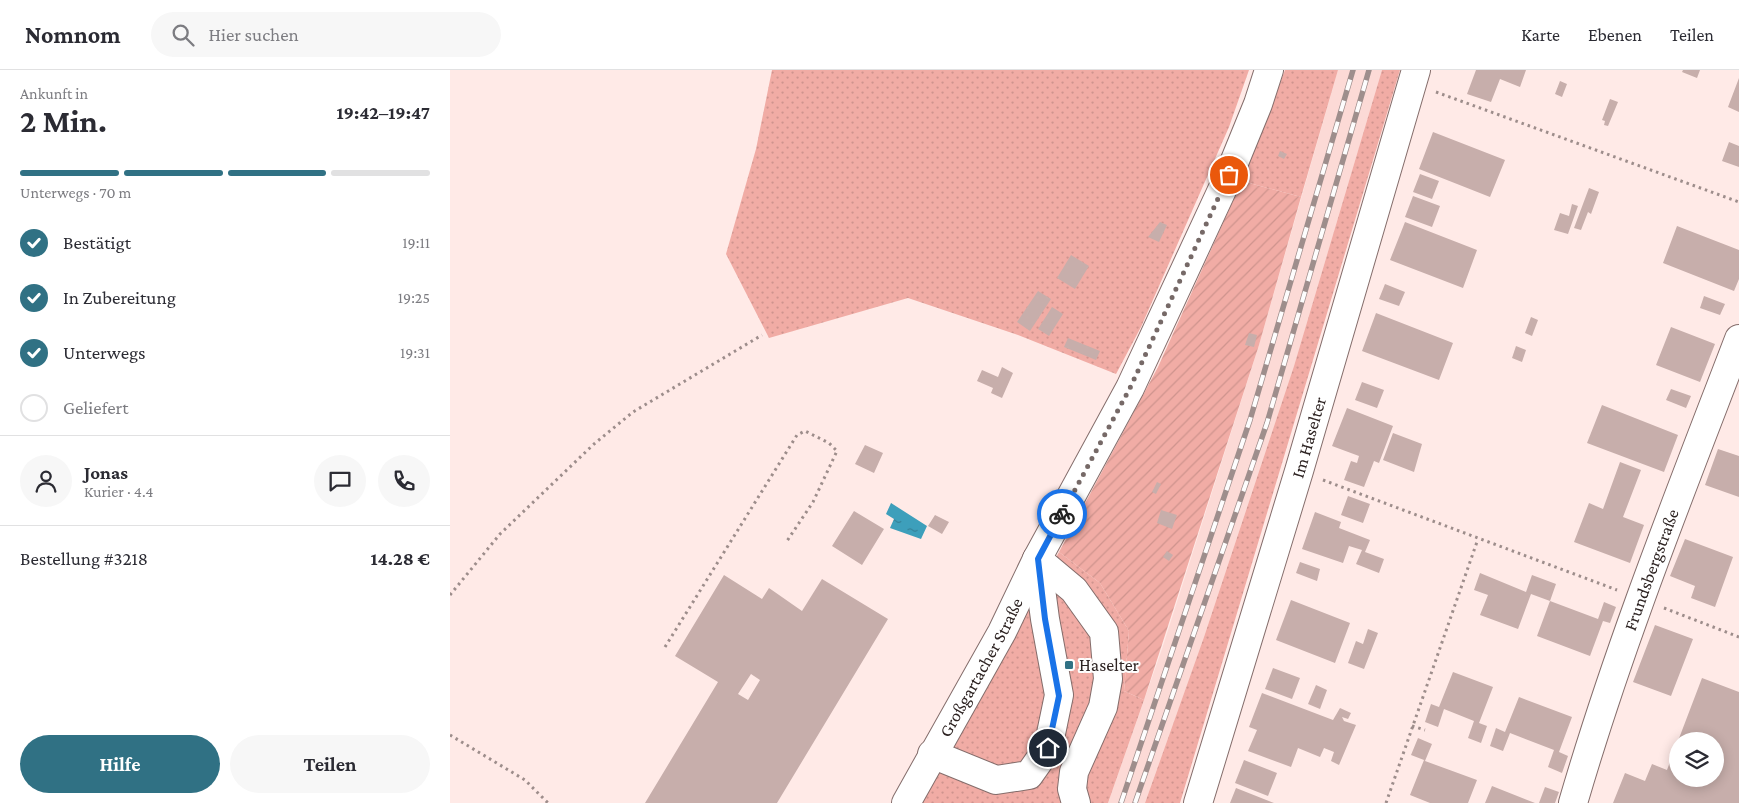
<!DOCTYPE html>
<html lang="de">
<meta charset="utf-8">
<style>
body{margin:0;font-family:"Crimson Pro",serif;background:#f7f7f7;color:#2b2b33;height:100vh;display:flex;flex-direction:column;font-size:19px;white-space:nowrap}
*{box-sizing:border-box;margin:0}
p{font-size:16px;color:#7c7c81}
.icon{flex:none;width:28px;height:28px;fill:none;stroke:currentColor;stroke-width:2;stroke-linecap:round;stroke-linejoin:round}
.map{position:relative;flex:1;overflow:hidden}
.drawer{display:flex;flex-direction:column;background:#fff;width:450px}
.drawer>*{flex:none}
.buttons{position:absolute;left:1219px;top:662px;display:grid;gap:10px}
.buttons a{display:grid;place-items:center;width:55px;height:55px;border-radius:50%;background:#fff;box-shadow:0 2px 12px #0003;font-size:25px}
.pin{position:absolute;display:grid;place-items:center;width:42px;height:42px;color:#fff;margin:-21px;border:2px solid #fff;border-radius:50%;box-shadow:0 1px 5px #0007}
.courier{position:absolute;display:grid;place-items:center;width:50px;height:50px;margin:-25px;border:4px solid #1a73e8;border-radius:50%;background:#fff;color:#222;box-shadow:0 1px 6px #0007}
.overview em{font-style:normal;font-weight:700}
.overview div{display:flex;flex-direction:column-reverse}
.overview{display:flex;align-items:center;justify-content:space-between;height:85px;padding:0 20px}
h1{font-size:32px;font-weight:700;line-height:38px}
.bar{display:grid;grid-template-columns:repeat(4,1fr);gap:8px 5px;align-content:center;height:60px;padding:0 20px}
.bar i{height:6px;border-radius:4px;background:#e1e1e2}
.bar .active{background:#307184}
.bar p{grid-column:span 4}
.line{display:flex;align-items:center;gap:12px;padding:0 20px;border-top:1px solid #e1e1e2}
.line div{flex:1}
.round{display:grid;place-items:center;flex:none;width:52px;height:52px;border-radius:26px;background:#f7f7f7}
ol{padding:0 20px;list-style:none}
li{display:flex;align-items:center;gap:15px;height:55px}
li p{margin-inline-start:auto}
li .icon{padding:5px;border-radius:50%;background:#307184;color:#fff;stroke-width:4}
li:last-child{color:#7c7c81}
li i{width:28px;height:28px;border:2px solid #e1e1e2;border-radius:50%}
.primary-button{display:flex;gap:10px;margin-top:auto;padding:10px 20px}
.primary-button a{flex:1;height:58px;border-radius:30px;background:#307184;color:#fff;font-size:20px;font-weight:700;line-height:58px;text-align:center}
.primary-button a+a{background:#f7f7f7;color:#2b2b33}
header{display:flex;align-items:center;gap:30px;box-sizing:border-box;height:70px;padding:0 25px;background:#fff;border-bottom:1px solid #e1e1e2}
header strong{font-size:24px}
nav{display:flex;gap:28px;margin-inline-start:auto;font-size:18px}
.search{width:350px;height:45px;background:#f7f7f7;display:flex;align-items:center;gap:12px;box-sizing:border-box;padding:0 18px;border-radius:28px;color:#7c7c81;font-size:19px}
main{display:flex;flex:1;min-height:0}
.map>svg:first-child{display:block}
</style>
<header>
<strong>Nomnom</strong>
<div class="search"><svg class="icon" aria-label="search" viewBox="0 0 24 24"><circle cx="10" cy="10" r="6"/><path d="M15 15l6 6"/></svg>Hier suchen</div>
<nav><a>Karte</a><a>Ebenen</a><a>Teilen</a></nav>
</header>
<main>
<section class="drawer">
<div class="overview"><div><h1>2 Min.</h1><p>Ankunft in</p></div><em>19:42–19:47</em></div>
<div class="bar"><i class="active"></i><i class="active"></i><i class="active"></i><i></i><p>Unterwegs · 70 m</p></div>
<ol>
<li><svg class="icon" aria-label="check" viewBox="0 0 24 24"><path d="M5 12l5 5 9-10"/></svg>Bestätigt<p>19:11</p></li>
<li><svg class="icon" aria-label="check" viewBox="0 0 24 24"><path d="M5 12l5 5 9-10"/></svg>In Zubereitung<p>19:25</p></li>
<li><svg class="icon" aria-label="check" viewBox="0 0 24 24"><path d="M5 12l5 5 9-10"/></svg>Unterwegs<p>19:31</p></li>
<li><i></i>Geliefert</li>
</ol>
<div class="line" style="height:90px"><a class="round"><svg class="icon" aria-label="person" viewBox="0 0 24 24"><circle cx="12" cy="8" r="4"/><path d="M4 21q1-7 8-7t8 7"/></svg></a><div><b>Jonas</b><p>Kurier · 4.4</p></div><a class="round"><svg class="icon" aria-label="chat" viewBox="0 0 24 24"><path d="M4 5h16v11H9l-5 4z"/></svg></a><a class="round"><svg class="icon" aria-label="phone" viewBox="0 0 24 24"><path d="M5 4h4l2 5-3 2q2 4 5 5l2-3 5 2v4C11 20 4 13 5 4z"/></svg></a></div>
<div class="line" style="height:65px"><div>Bestellung #3218</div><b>14.28 €</b></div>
<div class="primary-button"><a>Hilfe</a><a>Teilen</a></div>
</section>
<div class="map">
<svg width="1289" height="733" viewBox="0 0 1289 733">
<defs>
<pattern id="grass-dots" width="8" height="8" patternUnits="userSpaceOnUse" patternTransform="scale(1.25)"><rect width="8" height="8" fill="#f1aca5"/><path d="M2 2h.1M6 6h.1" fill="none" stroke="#cf948e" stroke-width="1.8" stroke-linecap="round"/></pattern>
<pattern id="garden-furrows" width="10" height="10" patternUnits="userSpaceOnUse" patternTransform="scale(1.25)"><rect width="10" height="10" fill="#f1aca5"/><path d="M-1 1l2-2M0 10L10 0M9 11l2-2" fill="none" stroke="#cf948e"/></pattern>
<pattern id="water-ripples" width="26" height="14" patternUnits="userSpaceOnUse" patternTransform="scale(1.25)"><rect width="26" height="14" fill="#3d9fbb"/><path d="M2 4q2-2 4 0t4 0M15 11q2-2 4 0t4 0" fill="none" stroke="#348198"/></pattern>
</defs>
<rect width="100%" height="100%" fill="#ffeae7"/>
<path fill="#fcdad6" d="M888,0H932L844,296L754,567L695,733H658L712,579L809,275Z"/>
<path fill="url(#grass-dots)" d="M322,0H799L779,57L691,257L666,304L568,265L458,228L319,268L276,184L306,79Z
M835,0H888L851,127L792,111Z
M932,0H950L730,733H695L754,567L844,296Z
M609,482L650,513L679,561L674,621L694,630L658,733H472Z"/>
<path fill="url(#garden-furrows)" d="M792,111L851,127L809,275L694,630L674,621L679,561L650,513L609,482L708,297Z"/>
<path fill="url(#water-ripples)" d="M441,433L477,456L471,469L440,458L444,449L436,444Z"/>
<path fill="#c7aeab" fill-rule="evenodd" d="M1026,0H1076L1070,17L1050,9L1041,32L1017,24Z
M1233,0H1250L1247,8L1232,2Z
M1289,8V42L1278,37Z
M1110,11L1117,14L1112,27L1105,24Z
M1160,29L1168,32L1158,56L1154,55L1155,51L1152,50Z
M983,62L1055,90L1040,127L969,99Z
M1279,72L1289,76V97L1272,91Z
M830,81L837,84L834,89L828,86Z
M970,104L989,111L982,129L963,122Z
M1139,118L1149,122L1141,144L1138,142L1131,160L1124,158Z
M963,126L990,136L982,157L955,147Z
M1122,134L1128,136L1118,164L1104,160L1110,143L1119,146Z
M710,152L717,155L709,172L698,167Z
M955,152L1027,180L1013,218L940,190Z
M1227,156L1289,180V209L1284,221L1213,193Z
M621,185L639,196L625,219L607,208Z
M935,214L955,222L949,236L929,229Z
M588,221L601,229L580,261L567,252Z
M1254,226L1275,234L1270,245L1250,238Z
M602,237L613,244L599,266L588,259Z
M926,243L1003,273L989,310L912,281Z
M1081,247L1088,250L1082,266L1075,263Z
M1221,257L1265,274L1250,312L1206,295Z
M799,263L807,265L804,277L795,275Z
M618,268L650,281L646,290L614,277Z
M1066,276L1076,280L1072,292L1062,288Z
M552,297L563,303L552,328L541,323L543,318L527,311L532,300L548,307Z
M912,312L934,320L927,338L905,330Z
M1221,319L1241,326L1236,338L1216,330Z
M1152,335L1228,365L1214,402L1137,373Z
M897,338L943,356L929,393L924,391L914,417L894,410L901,391L907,393L909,386L882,376Z
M943,363L972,374L964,402L933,390Z
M415,375L433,383L424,403L405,394Z
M1268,379L1289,386V427L1255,415Z
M1170,392L1191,400L1173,447L1194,455L1180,493L1124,472L1139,433L1153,439Z
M707,412L711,414L706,424L702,422Z
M898,426L920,434L913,453L891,445Z
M711,440L727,445L722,459L707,453Z
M404,441L434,459L412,495L382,476Z
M865,442L891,452L889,458L920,470L915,482L934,489L929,503L906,494L912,480L899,476L893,493L852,479Z
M485,445L499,452L492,464L478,456Z
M1235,469L1283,487L1265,537L1241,528L1245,516L1220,506Z
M717,481L723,485L719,491L713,487Z
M850,492L870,499L867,511L846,503Z
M1030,503L1076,522L1082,505L1106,514L1100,531L1081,524L1068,559L1030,545L1038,525L1024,520Z
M274,505L312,529L319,518L352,541L372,509L438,549L327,733H195L268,612L225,586ZM301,604L310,610L298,630L288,624Z
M841,530L900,553L885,593L826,570Z
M1100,531L1148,549L1154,532L1166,537L1160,553L1153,551L1140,586L1087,566Z
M1205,555L1243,569L1221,626L1183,612Z
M918,559L928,563L914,599L898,593L906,571L913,574Z
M823,598L850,608L842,629L815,619Z
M1003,602L1043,617L1029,653L1037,656L1031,673L1018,668L1024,651L994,639L988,657L975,652L981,634L989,637Z
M1252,608L1289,622V733H1163L1175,703L1195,711L1202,694L1217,700L1227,673L1228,709H1265V671H1228Z
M866,615L877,620L870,639L858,634Z
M812,623L883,650L890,638L901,643L898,649L892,647L894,651L906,655L889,695L881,691L884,682L874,678L870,687L848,678L841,697L798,681L807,660L799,657Z
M1069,627L1122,647L1109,682L1118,686L1112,703L1098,697L1104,680L1060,663L1053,681L1040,676L1046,658L1055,662Z
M968,668L982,674L975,691L1027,710L1018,733H980L960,725L974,690L961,685Z
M794,690L827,703L818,726L785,713Z
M1042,716L1085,733H1035Z
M1095,717L1109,722L1105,733H1089Z
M786,718L824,733H780Z"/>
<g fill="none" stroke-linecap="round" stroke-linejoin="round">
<g stroke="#846d6b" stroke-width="30">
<g id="minor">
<path d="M587,489L624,520L654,562L658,609L653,637L624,702L622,719L626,733"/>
<path d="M482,684L546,710L579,705L598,678L609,625L595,549L587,489"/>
<path id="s1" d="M748,733L849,401L966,0"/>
<path id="s2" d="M1123,733C1169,575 1230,423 1289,269"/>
</g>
</g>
<g stroke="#846d6b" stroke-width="30">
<g id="major">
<path id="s3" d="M456,733L552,562L587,489L680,318L779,105L808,34L819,0"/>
</g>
</g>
<path stroke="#9d8d8b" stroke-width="3" stroke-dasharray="2.5 4" stroke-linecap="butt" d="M986,22L1289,132
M873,410L1167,520
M0,525L50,464L144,374L183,342L312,265
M1214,538L1289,567
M215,577L347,365L355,361L379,373L387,381L363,432L337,471
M962,656L975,660
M0,665L75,710L98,733
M936,733L1028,469"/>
<use href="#minor" stroke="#fff" stroke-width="28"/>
<use href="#major" stroke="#fff" stroke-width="28"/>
<g stroke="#9e8e8c" stroke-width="5.5">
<path id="rail" d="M671,733L800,350L903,0
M685,733L817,353L919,0"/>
</g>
<use href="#rail" stroke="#fdfdfd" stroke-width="4" stroke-dasharray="11" stroke-linecap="butt"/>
</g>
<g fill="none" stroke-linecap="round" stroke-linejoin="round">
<path stroke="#766967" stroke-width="5" stroke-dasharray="0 9" d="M612,444L680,318L779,105"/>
<path stroke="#1a73e8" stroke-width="6" d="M598,678L609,626L595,549L588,489L612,444"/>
</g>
<rect fill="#307184" stroke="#fdfdfd" stroke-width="2" x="614" y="590" width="10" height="10" rx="2.5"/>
<g text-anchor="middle" stroke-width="4" stroke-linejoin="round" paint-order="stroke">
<g font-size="18" fill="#2d2322" stroke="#fdfdfd">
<text dy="6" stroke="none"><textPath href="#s1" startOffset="382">Im Haselter</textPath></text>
<text dy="6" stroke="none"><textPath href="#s2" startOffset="246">Frundsbergstraße</textPath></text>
<text dy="6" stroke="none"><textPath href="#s3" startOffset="155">Großgartacher Straße</textPath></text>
</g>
<g font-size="18" fill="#2d2322" stroke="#fdfdfd" text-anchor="start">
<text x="629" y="601">Haselter</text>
</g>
</g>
</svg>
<div class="buttons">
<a><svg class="icon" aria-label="layers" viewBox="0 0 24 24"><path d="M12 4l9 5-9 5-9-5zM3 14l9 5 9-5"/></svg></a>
</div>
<div class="pin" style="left:779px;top:105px;background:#ea580c"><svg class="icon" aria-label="bag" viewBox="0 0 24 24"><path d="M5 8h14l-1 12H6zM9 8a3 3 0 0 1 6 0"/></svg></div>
<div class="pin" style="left:598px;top:678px;background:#1f2937"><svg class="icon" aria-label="home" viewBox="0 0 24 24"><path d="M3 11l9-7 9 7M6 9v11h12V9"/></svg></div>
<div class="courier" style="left:612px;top:444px"><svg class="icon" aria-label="bike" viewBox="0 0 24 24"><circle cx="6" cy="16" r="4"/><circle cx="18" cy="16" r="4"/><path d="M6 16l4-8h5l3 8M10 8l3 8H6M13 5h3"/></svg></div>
</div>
</main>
